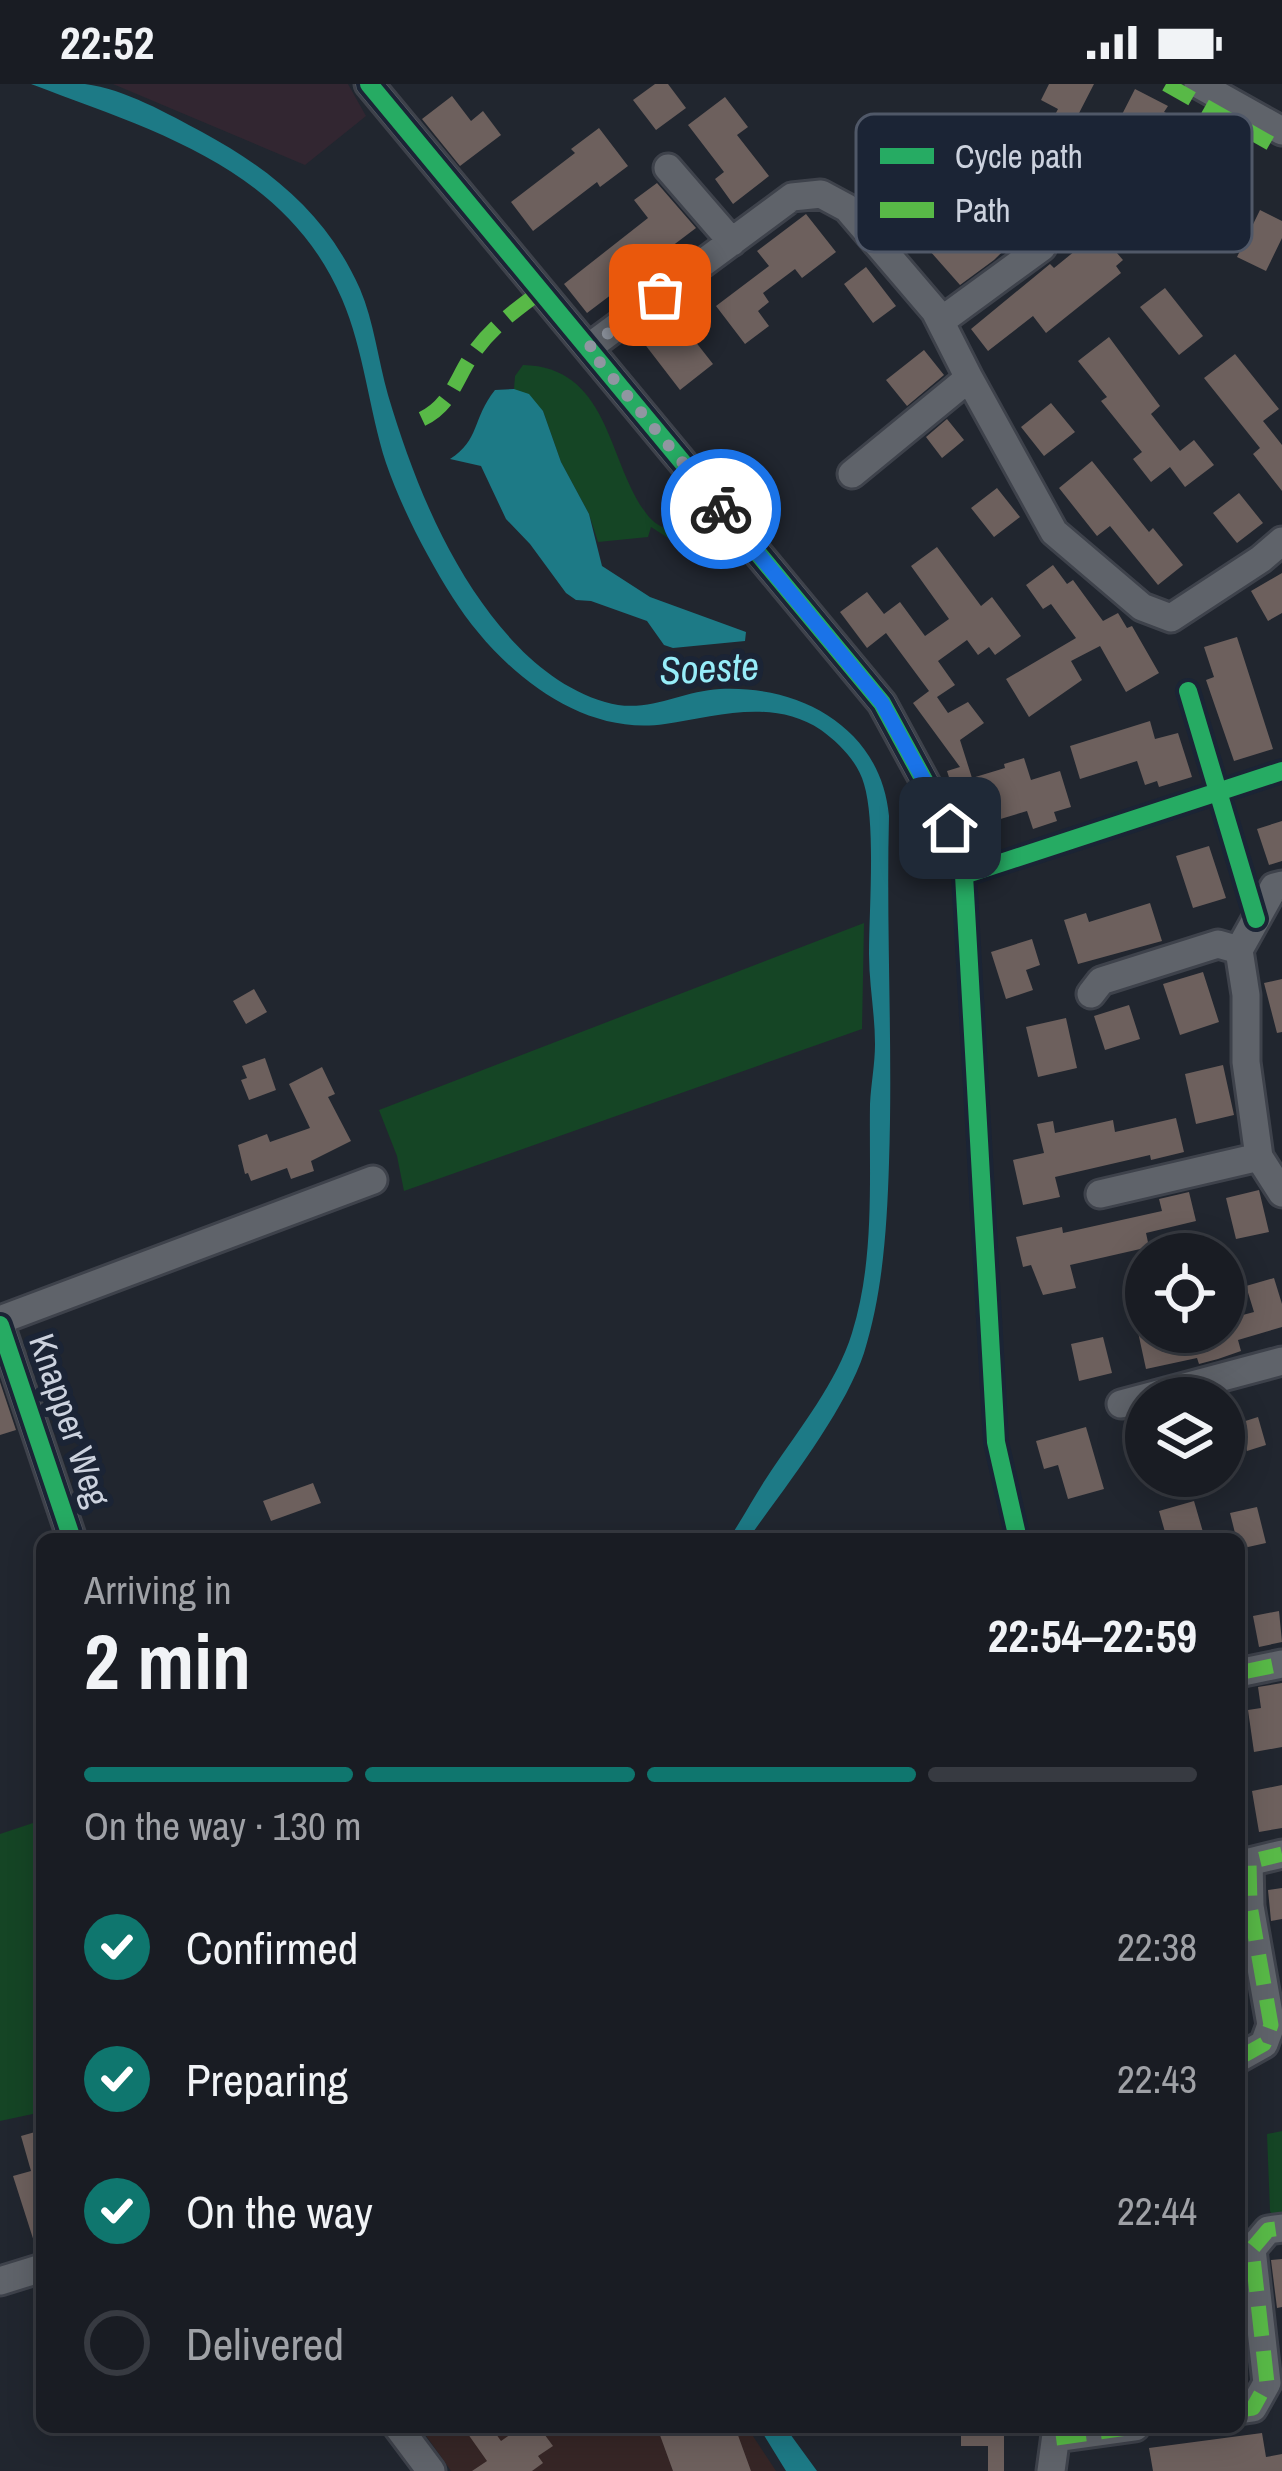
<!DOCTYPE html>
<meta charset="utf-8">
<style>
body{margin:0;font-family:"Archivo Narrow",sans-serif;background:#22252b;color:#f1f3f6;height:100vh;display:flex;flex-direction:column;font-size:45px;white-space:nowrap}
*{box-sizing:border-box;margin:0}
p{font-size:39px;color:#9fa1a6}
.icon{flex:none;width:66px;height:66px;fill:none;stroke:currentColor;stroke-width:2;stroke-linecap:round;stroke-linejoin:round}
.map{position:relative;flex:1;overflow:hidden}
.drawer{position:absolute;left:36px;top:1449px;width:1209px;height:900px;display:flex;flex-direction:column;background:#191c23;border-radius:18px;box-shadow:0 6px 30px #0003,0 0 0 3px #373a41}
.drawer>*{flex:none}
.fabs{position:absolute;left:1125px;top:1149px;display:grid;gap:24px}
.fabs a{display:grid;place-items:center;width:120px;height:120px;border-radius:50%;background:#191c23;box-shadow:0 6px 30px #0003,0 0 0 3px #373a41;font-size:60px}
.pin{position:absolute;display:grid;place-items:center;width:102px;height:102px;color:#fff;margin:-51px;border-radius:24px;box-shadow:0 6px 18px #0006}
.courier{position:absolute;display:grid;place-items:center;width:120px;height:120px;margin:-60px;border:9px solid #1a73e8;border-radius:50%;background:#fff;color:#222;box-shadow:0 3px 15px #0007}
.headline em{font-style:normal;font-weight:800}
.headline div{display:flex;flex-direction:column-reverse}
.headline{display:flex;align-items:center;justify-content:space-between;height:204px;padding:0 48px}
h1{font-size:78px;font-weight:800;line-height:90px}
.bar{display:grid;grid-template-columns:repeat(4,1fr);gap:18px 12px;align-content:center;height:144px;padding:0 48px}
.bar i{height:15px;border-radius:9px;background:#373a41}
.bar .on{background:#0f766e}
.bar p{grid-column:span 4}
ol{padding:0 48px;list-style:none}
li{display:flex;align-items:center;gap:36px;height:132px}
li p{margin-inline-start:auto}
li .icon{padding:12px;border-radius:50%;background:#0f766e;color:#fff;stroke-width:4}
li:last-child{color:#9fa1a6}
li i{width:66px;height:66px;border:6px solid #373a41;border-radius:50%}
.status{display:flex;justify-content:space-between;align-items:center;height:84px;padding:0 60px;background:#191c23;direction:ltr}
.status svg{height:33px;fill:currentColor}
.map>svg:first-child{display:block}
</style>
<div class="status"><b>22:52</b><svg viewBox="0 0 49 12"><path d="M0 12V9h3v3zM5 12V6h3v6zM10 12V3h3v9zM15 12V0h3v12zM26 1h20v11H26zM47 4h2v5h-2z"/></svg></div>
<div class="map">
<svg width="1282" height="2387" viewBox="0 0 1282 2387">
<rect width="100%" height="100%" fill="#21262f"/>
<path fill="#362626" d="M420,2343H747L776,2387H451Z"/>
<path fill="#322631" d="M113,0H348L366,32L305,81Z"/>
<path fill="#154525" d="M523,281C612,283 607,382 649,433C661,447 690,454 708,461L707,471L684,464L651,443L648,453L598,458L589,430L561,378L543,327L514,305L515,292Z
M864,839L862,945L404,1107L397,1072L379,1026Z
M42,1736V2028L0,2037V1750Z
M1282,2047V2138L1274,2135L1270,2127L1267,2050Z"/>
<path fill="#1d7a86" d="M31,0C49,0 68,0 85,0C125,5 168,30 202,48C272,86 327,131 360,205C374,238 378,276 388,311C411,388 442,467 491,531C520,569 558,604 605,618C647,631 680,607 720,605C802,601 881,645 889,732C886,848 893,963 889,1079C887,1143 883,1208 864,1269C845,1327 784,1405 748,1455H729C744,1432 756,1409 771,1387C800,1344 837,1298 852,1249C875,1175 869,1096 870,1020C871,1000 875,980 875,960C875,930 869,900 869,870C869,825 876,740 864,700C858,678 839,659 821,646C773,614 717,632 665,640C578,653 497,583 453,514C427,473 402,425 386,379C369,326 364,266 342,215C285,83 154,47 31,0Z
M514,305L529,310L543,327L561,378L589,430L602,482L650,513L746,548L745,557L673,564L664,561L647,537L591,517L576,516L566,509L530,460L506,435L481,382L450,375C480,356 472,335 495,306Z
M759,2343H785L817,2387H786Z"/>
<path fill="#6d605d" d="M655,0H668L686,24L656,46L633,16Z
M1049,0H1094L1077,33L1091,40L1077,67L1045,50L1058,25L1041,16Z
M1135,5L1168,22L1164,28L1205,48L1174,110L1150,97L1159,78L1111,52Z
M452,12L471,37L483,27L501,51L460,82L422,35Z
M725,13L748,43L737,51L769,92L733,120L715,95L724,88L688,41Z
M599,44L628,82L600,103L597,98L533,147L511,118L575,69L571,65Z
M657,99L696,144L655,175L660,181L636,200L632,195L587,229L564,200L648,134L634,116Z
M1007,99L1038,133L994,176L960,201L922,158L917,164L881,131L906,104L961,154L985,133L978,126Z
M1260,126L1282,137V154L1266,187L1237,173Z
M806,130L836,168L802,194L795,185L763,209L769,218L758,227L769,242L745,260L716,222L769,182L757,167Z
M1104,154L1123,176L1116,182L1121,189L1046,249L1033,232L988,267L971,245L1050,180L1054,184L1086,158L1091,164Z
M866,183L896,222L873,239L844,200Z
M1165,204L1203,252L1179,271L1140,223Z
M673,229L713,280L680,306L640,254Z
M1109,253L1160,322L1151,330L1180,367L1194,356L1214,381L1185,403L1170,383L1151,398L1133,375L1142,368L1101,317L1107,313L1078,277Z
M924,266L944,291L907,322L886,296Z
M1235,270L1279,325L1263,337L1282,361V407L1253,370L1260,364L1204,294Z
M1051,319L1075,348L1044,372L1021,343Z
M947,335L964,356L942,374L926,353Z
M1092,377L1149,448L1153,444L1183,481L1158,501L1110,442L1097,452L1059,404Z
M997,404L1020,433L994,453L971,424Z
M1239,409L1263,439L1237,459L1213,429Z
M937,463L981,522L992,513L1021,552L995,571L989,563L978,571L967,556L938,577L955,601L937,613L948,629L968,618L984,639L960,656L972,694L1005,684L1004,680L1024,674L1031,696L1060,687L1071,723L1054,728L1057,737L1033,745L1027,727L974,743L964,710L955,712L947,687L960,683L913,619L929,607L886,549L867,564L840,528L867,508L884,530L900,518L925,552L949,535L911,482Z
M1053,481L1067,500L1073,496L1103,537L1118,529L1127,544L1132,542L1159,589L1126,608L1100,562L1071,577L1082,596L1029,633L1006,595L1076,554L1051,520L1043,525L1026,501Z
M1282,489V529L1268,537L1251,507Z
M1237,553L1273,665L1234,677L1206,596L1214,593L1204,563Z
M1150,637L1155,655L1178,649L1192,693L1159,703L1157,697L1145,701L1137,677L1080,695L1070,662Z
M1282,737V777L1269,781L1257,745Z
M1209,762L1226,814L1193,824L1176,772Z
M1150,819L1162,857L1078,880L1064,836L1086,829L1089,838Z
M1032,855L1040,881L1026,886L1033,906L1006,915L991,868Z
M1203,888L1219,938L1180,951L1163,900Z
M1282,895V948L1277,949L1264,899Z
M254,905L267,928L246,940L233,917Z
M1129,921L1140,955L1105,966L1094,932Z
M1066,934L1077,984L1038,993L1026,943Z
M265,974L276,1006L249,1016L241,996L247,994L242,982Z
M1223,981L1234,1031L1196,1040L1185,990Z
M322,983L335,1010L328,1013L351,1057L311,1077L314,1087L291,1095L287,1084L251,1097L248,1089L245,1090L238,1061L267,1050L270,1058L310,1044L289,1000Z
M1176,1034L1184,1068L1151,1076L1150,1071L1055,1093L1060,1113L1023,1121L1013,1076L1044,1069L1037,1040L1053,1037L1055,1049L1113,1036L1115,1048Z
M1259,1106L1269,1148L1236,1155L1226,1114Z
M1189,1108L1196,1137L1146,1149L1149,1163L1070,1181L1076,1204L1043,1211L1031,1181L1023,1183L1016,1153L1062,1143L1063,1149L1162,1127L1159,1115Z
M1274,1194L1282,1220V1243L1238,1256L1241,1267L1218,1275L1199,1280L1197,1274L1146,1285L1138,1248H1224V1236L1254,1228L1246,1202Z
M1103,1253L1112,1289L1079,1297L1071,1260Z
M0,1298L16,1346L0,1351Z
M1258,1333L1266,1361L1247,1367L1239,1339Z
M1086,1343L1104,1405L1068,1415L1058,1381L1044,1385L1036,1357Z
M313,1399L321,1419L271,1437L263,1417Z
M1194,1417L1205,1455H1167L1159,1427Z
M1257,1423L1266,1459L1239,1465L1230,1429Z
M1279,1527L1282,1558L1259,1563L1253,1532Z
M1282,1599V1663L1254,1668L1248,1626L1261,1624L1258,1603Z
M1282,1701V1744L1259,1748L1252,1707Z
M1282,1804V1835L1271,1837L1268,1806Z
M42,2046V2166L37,2167L13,2092L31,2087L21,2052Z
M1282,2175V2223L1277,2224L1271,2176Z
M463,2343H491L501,2357L521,2343H539L553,2362L538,2372L543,2379L532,2387H472L487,2377Z
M657,2343H735L751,2387H673Z
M961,2343H1004V2387H988V2362H961Z
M1262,2349L1266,2373L1282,2370V2387H1153L1149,2364Z"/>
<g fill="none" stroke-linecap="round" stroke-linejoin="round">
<g stroke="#3e424b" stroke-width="33">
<path id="minor" d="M369,0L882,619L950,744
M1198,0L1282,47
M668,84L732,158
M941,237L1042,163
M588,264L792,113L821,110L847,124L935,227L969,294
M852,390L969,294L1054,448L1142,523L1171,534L1261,475L1282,457
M1282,801L1274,803L1239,866L1246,911V978L1259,1073L1282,1109
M1091,910L1101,897L1218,860L1239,866
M1100,1110L1259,1073
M0,1236L373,1096
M0,1241L72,1455
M1121,1320L1282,1277
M1243,1588L1282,1580
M1239,1974L1264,1960L1271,1941L1250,1822L1249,1778L1282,1770
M0,2197L42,2184
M1239,2326L1253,2324L1267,2299L1252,2165L1268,2146L1282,2144
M398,2343L431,2387
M1056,2354L1135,2343
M1051,2387L1057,2343"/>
</g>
<use href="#minor" stroke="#5f636a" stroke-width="27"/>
<path stroke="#58b947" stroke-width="15" stroke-dasharray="30 15" stroke-linecap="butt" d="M1166,0L1282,66
M422,335C452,321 456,293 475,267C493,242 517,225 541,207
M1243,1588L1282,1580
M1239,1974L1264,1960L1271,1941L1250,1822L1249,1778L1282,1770
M1239,2326L1253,2324L1267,2299L1252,2165L1268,2146L1282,2144
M1056,2354L1135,2343"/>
<g stroke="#1b2435" stroke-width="26">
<path id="cycleway" d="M369,0L882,619L950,744L964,791L1282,687
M1188,607L1256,835
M964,791L996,1358L1018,1455
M0,1241L72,1455"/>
</g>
<use href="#cycleway" stroke="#26ab63" stroke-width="18"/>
</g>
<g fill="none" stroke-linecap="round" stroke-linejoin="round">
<path stroke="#9096a1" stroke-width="12" stroke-dasharray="0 21.6" d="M660,211L588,264L721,425"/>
<path stroke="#1a73e8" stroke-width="15" d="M721,425L882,619L950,744"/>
</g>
<g text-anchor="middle" stroke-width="12" stroke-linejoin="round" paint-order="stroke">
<g font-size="36" fill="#ccd2de" stroke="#1b2435">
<text transform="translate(70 1336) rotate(71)" y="13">Knapper Weg</text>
</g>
<g font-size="39" font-style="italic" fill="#97edf9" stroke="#1b2435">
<text transform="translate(709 584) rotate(-3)" y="14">Soeste</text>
</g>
</g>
<rect x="856" y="30" width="396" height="138" rx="18" fill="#1b2435" stroke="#505868" stroke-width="3"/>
<rect x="880" y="64" width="54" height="16" fill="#26ab63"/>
<rect x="880" y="118" width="54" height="16" fill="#58b947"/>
<g font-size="33" fill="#ccd2de">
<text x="955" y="84">Cycle path</text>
<text x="955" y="138">Path</text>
</g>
</svg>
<div class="fabs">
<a><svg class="icon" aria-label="locate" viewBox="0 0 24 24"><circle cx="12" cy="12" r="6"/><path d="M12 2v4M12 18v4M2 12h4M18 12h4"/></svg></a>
<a><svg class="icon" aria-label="layers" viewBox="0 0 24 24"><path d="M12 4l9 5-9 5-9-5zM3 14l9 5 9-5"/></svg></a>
</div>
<div class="pin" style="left:660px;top:211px;background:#ea580c"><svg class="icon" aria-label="bag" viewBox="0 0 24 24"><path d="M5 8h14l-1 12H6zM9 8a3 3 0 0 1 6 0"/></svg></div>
<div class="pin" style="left:950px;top:744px;background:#1f2937"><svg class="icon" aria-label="home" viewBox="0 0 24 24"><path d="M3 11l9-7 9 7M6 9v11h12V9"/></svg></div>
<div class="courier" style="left:721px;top:425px"><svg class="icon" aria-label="bike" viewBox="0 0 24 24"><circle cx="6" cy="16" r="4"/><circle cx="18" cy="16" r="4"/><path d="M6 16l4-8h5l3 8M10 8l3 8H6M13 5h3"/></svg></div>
<section class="drawer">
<div class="headline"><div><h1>2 min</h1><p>Arriving in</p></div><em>22:54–22:59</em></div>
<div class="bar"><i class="on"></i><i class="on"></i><i class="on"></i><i></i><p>On the way · 130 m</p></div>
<ol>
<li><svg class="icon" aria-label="check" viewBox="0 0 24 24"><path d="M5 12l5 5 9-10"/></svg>Confirmed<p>22:38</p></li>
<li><svg class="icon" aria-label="check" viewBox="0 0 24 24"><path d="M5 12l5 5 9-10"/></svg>Preparing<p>22:43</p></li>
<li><svg class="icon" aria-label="check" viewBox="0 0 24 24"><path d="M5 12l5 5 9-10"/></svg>On the way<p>22:44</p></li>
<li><i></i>Delivered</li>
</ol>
</section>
</div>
